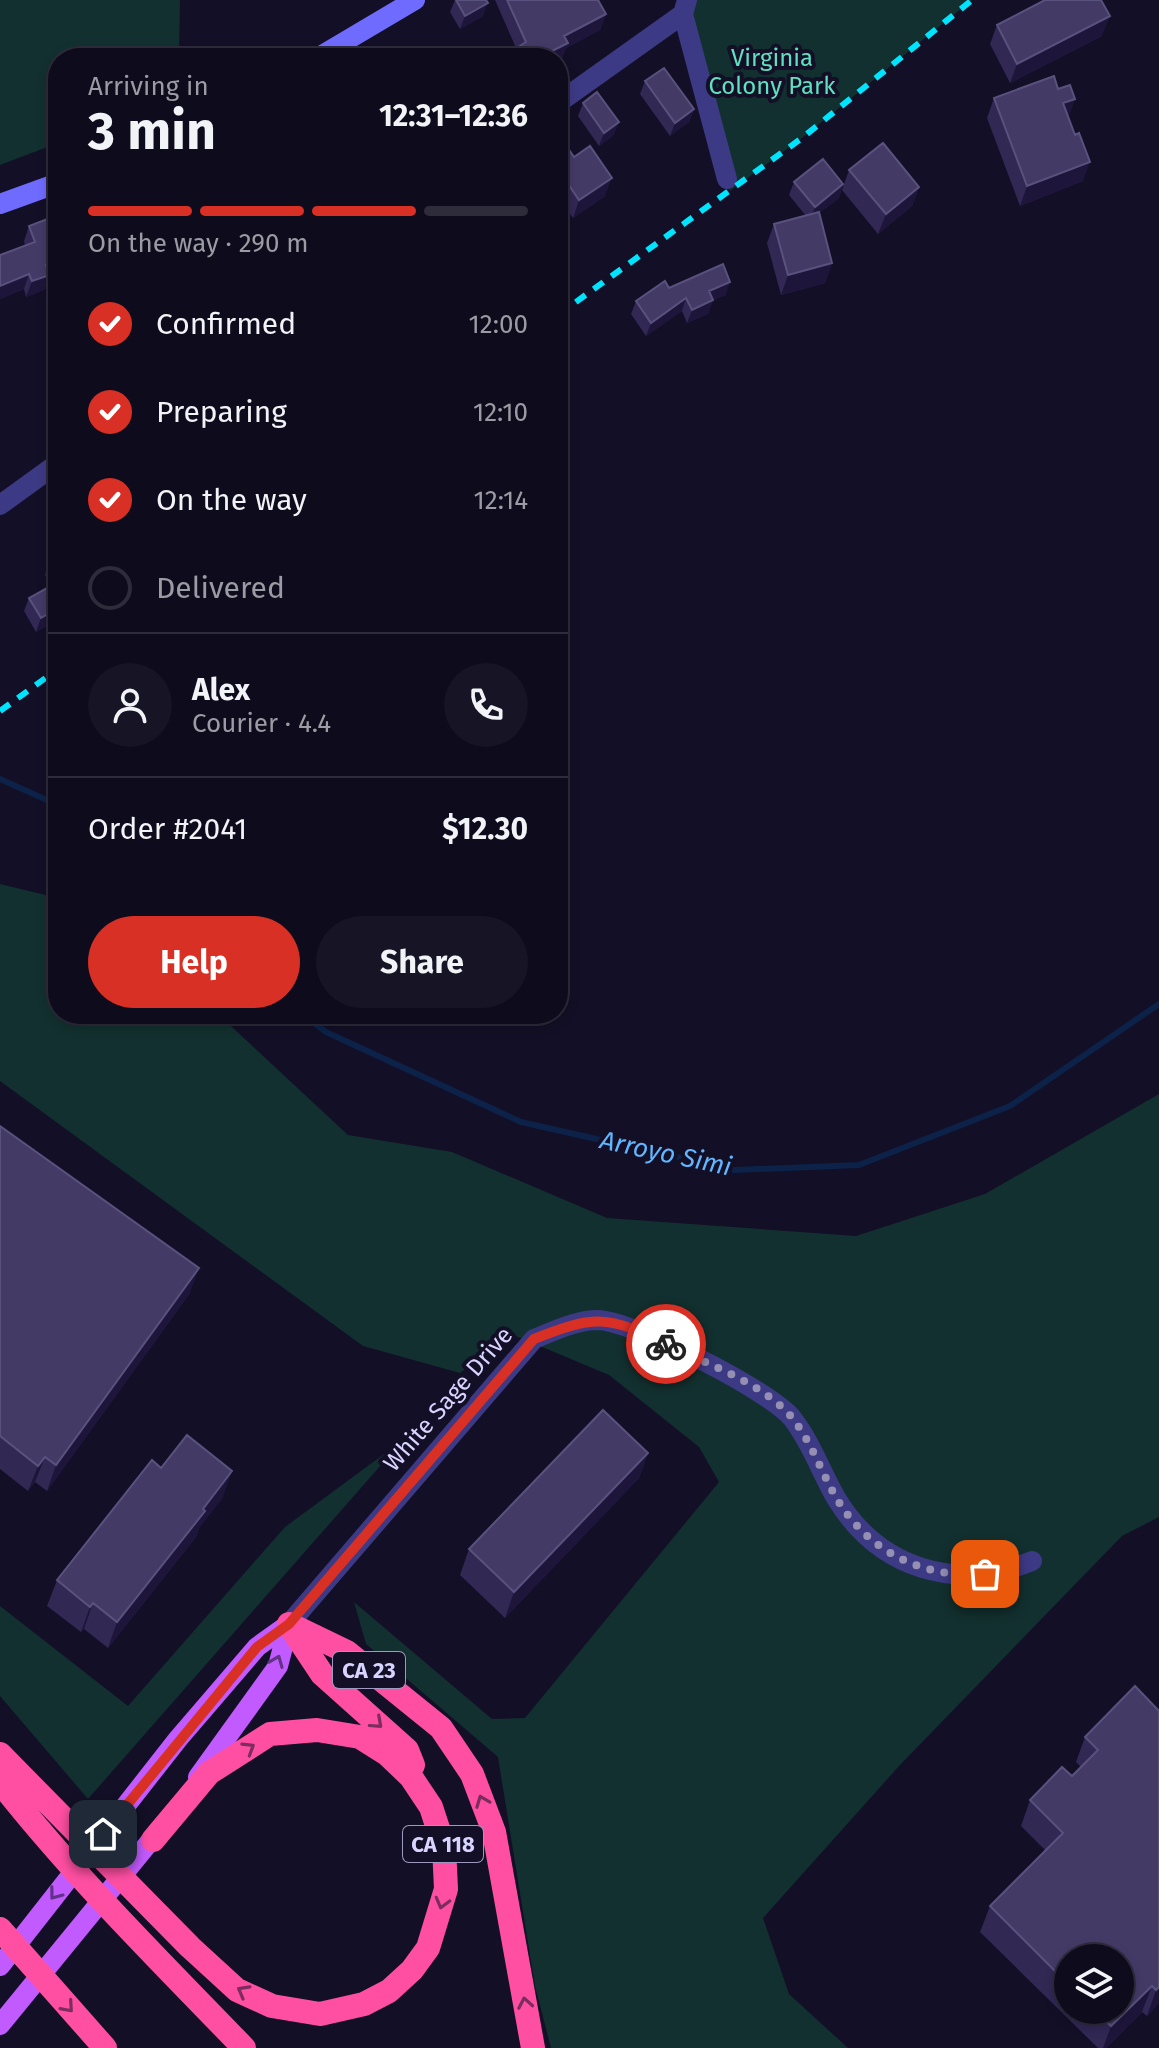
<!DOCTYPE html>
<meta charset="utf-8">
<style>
body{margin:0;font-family:"Fira Sans",sans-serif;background:#171425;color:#f1f3f6;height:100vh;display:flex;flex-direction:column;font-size:30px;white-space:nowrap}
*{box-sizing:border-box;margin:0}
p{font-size:26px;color:#9b9ba3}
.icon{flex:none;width:44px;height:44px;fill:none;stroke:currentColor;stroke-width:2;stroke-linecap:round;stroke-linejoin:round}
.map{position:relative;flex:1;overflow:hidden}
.side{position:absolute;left:48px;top:48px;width:520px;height:976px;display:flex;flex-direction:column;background:#0e0b1c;border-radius:32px;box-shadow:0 4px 12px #0003,0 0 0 2px #2e2b3b}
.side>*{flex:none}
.controls{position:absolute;left:1054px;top:1944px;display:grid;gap:16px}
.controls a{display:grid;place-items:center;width:80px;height:80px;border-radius:50%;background:#0e0b1c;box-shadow:0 4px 12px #0003,0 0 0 2px #2e2b3b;font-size:40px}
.pin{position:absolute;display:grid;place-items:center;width:68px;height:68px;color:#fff;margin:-34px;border-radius:16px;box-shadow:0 4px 12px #0006}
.courier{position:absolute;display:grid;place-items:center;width:80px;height:80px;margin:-40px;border:6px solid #d93025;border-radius:50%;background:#fff;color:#222;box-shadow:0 2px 10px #0007}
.headline em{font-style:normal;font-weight:700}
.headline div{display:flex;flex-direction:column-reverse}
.headline{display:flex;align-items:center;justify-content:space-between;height:136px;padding:0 40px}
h1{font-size:52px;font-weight:700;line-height:60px}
.bar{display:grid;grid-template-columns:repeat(4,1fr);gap:12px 8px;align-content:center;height:96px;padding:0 40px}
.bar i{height:10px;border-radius:6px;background:#2e2b3b}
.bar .current{background:#d93025}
.bar p{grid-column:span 4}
.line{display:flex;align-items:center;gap:20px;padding:0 40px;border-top:2px solid #2e2b3b}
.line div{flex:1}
.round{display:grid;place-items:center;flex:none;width:84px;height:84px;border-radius:42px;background:#171425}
ol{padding:0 40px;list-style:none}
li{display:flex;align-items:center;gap:24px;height:88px}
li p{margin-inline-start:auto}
li .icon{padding:8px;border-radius:50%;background:#d93025;color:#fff;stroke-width:4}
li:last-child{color:#9b9ba3}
li i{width:44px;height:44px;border:4px solid #2e2b3b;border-radius:50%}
.primary-button{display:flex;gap:16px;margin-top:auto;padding:16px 40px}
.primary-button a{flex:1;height:92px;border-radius:48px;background:#d93025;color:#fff;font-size:32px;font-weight:700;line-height:92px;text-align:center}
.primary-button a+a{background:#171425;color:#f1f3f6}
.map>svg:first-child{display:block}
</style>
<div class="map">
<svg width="1159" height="2048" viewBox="0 0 1159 2048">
<rect width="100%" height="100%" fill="#130f26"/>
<path fill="#12302f" d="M0,0H180L179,58H58V143L0,165Z
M687,0H972L802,138L730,191L683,14Z
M0,884L58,898V1014H218L348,1135L452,1152L607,1218L856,1236L985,1194L1159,1094V1517L1122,1536L900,1765L763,1918L789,1994L848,2048H551L535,1986L498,1757L366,1644L354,1602L492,1719L525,1718L719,1482L699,1447L609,1375L511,1334L460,1373L363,1346L0,1081Z
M403,1440L88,1799L0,1696V1606L128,1706L285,1527Z"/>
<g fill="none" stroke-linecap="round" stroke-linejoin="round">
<path stroke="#0c2248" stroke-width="6" d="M0,779L58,805
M302,1014L326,1032L521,1122L734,1170L859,1165L1010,1106L1159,1004"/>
<path stroke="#3d3a85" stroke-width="20" d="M687,0L683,14L727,179
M558,103L683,14
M0,505L58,463
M289,1624L534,1339C554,1331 576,1320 598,1320C633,1321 769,1390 792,1418C811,1442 821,1472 836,1498C879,1569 956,1592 1032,1561"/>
<path stroke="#6f6bff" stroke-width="20" d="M317,58L415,0
M0,204L58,183"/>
<path stroke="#c25bff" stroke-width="20" d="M198,1777L278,1666L289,1624
M0,1966L178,1739L257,1647L289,1624
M0,2025L161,1828"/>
<path stroke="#ff4fa3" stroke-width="24" d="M289,1624L347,1652L441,1728L472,1774L494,1832L533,2048
M290,1626L322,1674L407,1750L413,1765
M0,1754L190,1947L237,1990L272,2006L320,2014L364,2004L389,1991L412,1970L428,1948L446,1889L444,1847L431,1807L411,1777L387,1754L360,1737L317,1730L270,1734L209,1773L153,1840
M0,1782C74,1876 161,1962 244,2048
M0,1929L105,2048"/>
<path stroke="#00e5ff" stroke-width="6" stroke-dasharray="12 10" stroke-linecap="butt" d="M558,315L802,138L972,0
M0,711L58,669"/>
</g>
<path fill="#312854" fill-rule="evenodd" d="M455,0H486L483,16L460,29L450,12Z
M495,0H598L606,14L600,30L566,48L562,58H502L516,48Z
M997,25L1102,36L1010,83L990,44Z
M645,81L694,109L689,122L670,136L640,94Z
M1058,89L1075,99L1068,117L1083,181L1020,206L987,118L994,98Z
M583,103L614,135L599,146L578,116Z
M558,135L605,196L573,218L558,197Z
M849,170L919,187L912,206L878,234L842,190Z
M794,182L843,184L839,198L819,213L832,263L825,283L781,295L767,243L774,224L806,216L789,195Z
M58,197V273L49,277L44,290L26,297L24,289L0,299V255L25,246L24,241L29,226L49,218L48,215L54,199Z
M669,288L726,295L713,300L708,314L687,323L682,311L646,336L631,314L636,301Z
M58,552V619L36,632L24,611L29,598L52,585L45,575L51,557Z
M0,1126L190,1293L47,1491L35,1482L28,1491L0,1469Z
M648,1453L639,1478L505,1618L460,1575L469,1549Z
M161,1468L223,1497L199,1528L196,1537L108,1648L84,1629L81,1632L47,1606L57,1580Z
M1135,1686L1159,2003L1147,2016L1142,2012L1106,2048H1098L980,1932L990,1906L1045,1850L1021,1826L1030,1800L1072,1776L1081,1767L1076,1762L1085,1737ZM1068,1958L1120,2010H1068Z"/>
<path fill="#1d163a" d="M488,3L483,16L460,29L465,16Z
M606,14L600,30L566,48L562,58L558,60V58H538L564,36Z
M1110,16L1102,36L1010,83L1017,64Z
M1075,99L1068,118L1063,103Z
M694,109L689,122L670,136L675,123Z
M619,122L614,135L599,146L604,133Z
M1090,162L1083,181L1020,206L1027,186Z
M612,178L605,196L573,218L579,200Z
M843,184L839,198L810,220L815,207Z
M919,187L912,206L878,234L886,214Z
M58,260V273L49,277L44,290L26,297L32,281L46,265Z
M832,263L825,283L781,295L788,275Z
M29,274L24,289L0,299V286Z
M730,282L726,295L713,300L708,314L687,323L692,310L709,291Z
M686,298L682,311L646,336L651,323Z
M58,608V619L36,632L41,618Z
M199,1268L190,1293L47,1491L56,1465Z
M648,1453L639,1478L505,1618L514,1592Z
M45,1457L35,1482L28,1491L38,1466Z
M232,1471L223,1497L199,1528L196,1537L108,1648L117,1622Z
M93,1603L84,1629L81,1632L90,1607Z
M1152,1986L1142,2012L1106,2048H1103L1111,2026Z
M1159,1987V2003L1147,2016L1156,1990Z"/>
<path fill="#433a66" stroke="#5a527e" stroke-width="2" d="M456,0H486L488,3L465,16Z
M507,0H598L606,14L564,36L568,43L538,58H504L503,57L526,42Z
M1045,0H1101L1110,16L1017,64L997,25Z
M480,50L484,58H464Z
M664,68L694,109L675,123L645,81Z
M1054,76L1058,89L1070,85L1075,99L1063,103L1075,135L1079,133L1090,162L1027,186L994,98Z
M597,92L619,122L604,133L583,103Z
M558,135H559L574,157L590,146L612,178L579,200L558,169Z
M883,143L919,187L886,214L849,170Z
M823,159L843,184L815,207L794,182Z
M58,197V211L54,199Z
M819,212L832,263L788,275L774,224Z
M58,215V260L46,265L50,275L32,281L29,274L0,286V255L35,242L29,226Z
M723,264L730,282L709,291L713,300L692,310L686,298L651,323L636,301L665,281L669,288Z
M58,552V566L51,557Z
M58,582V608L41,618L29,598Z
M0,1126L199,1268L56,1465L45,1457L38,1466L0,1436Z
M603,1410L648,1453L514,1592L469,1549Z
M187,1435L232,1471L203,1509L205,1511L117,1622L93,1603L90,1607L57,1580L152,1460L161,1468Z
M1135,1686L1159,1711V1987L1156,1990L1152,1986L1111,2026L1094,2010H1120V1958H1068V1984L990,1906L1063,1833L1030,1800L1062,1767L1072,1776L1098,1750L1085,1737Z"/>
<defs><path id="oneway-chevron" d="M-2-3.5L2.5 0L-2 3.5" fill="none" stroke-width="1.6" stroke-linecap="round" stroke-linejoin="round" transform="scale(2)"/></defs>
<g stroke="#623188">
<use href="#oneway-chevron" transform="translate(277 1661) rotate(-68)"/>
<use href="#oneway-chevron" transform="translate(55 1894) rotate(127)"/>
</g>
<g stroke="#7d2c5e">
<use href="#oneway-chevron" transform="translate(377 1723) rotate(42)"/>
<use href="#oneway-chevron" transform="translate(249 1748) rotate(-32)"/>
<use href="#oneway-chevron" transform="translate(482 1801) rotate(-111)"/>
<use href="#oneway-chevron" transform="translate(442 1903) rotate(105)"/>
<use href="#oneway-chevron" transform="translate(243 1991) rotate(-151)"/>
<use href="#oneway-chevron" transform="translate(525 2003) rotate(-100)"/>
<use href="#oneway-chevron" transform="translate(68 2007) rotate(49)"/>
</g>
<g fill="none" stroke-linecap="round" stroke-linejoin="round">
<path stroke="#948fb3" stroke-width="8" stroke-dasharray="0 14.4" d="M666,1344C706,1364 756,1380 788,1413C808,1435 819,1466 833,1492C864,1550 922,1579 985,1574"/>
<path stroke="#d93025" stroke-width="10" d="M103,1834L257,1647L289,1624L534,1339C594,1315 608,1315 666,1344"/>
</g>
<g text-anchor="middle" stroke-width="8" stroke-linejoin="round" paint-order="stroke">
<g fill="#130f26" stroke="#9e99be" stroke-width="2">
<rect x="333" y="1652" width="72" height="36" rx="6"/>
<rect x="403" y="1826" width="80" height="36" rx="6"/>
</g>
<g font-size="22" font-weight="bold" fill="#d9d4ff">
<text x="369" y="1678">CA 23</text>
<text x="443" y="1852">CA 118</text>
</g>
<g font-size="24" fill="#5fe0c0" stroke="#130f26">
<text x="772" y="66">Virginia<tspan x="772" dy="28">Colony Park</tspan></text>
</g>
<g font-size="24" fill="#d9d4ff" stroke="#130f26">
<text transform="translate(448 1399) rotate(-49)" y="8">White Sage Drive</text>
</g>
<g font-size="26" font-style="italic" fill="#62b6ff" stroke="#130f26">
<text transform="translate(666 1153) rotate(12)" y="9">Arroyo Simi</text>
</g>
</g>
</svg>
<div class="controls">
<a><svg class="icon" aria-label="layers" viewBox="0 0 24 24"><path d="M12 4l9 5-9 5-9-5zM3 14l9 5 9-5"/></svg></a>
</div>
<div class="pin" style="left:985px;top:1574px;background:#ea580c"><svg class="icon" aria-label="bag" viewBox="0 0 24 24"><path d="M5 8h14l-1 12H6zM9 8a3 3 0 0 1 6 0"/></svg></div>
<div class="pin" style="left:103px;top:1834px;background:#1f2937"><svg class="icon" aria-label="home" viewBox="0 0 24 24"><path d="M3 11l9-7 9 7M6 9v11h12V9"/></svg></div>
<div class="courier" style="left:666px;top:1344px"><svg class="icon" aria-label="bike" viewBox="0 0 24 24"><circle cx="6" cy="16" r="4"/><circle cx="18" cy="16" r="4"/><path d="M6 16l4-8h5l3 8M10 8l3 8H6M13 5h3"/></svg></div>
<section class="side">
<div class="headline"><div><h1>3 min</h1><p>Arriving in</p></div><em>12:31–12:36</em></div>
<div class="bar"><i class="current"></i><i class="current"></i><i class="current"></i><i></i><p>On the way · 290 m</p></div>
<ol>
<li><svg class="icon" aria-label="check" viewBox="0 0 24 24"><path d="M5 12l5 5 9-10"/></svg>Confirmed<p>12:00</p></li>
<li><svg class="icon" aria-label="check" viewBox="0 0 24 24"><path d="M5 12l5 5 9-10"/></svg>Preparing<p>12:10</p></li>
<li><svg class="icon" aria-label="check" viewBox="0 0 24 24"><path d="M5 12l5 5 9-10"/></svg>On the way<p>12:14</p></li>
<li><i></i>Delivered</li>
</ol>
<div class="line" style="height:144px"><a class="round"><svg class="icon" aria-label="person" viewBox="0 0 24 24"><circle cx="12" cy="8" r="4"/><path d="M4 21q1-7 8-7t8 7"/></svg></a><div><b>Alex</b><p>Courier · 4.4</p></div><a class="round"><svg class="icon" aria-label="phone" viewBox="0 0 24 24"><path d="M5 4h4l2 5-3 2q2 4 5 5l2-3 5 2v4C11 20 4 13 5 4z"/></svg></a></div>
<div class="line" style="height:104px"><div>Order #2041</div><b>$12.30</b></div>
<div class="primary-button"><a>Help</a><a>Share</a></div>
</section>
</div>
